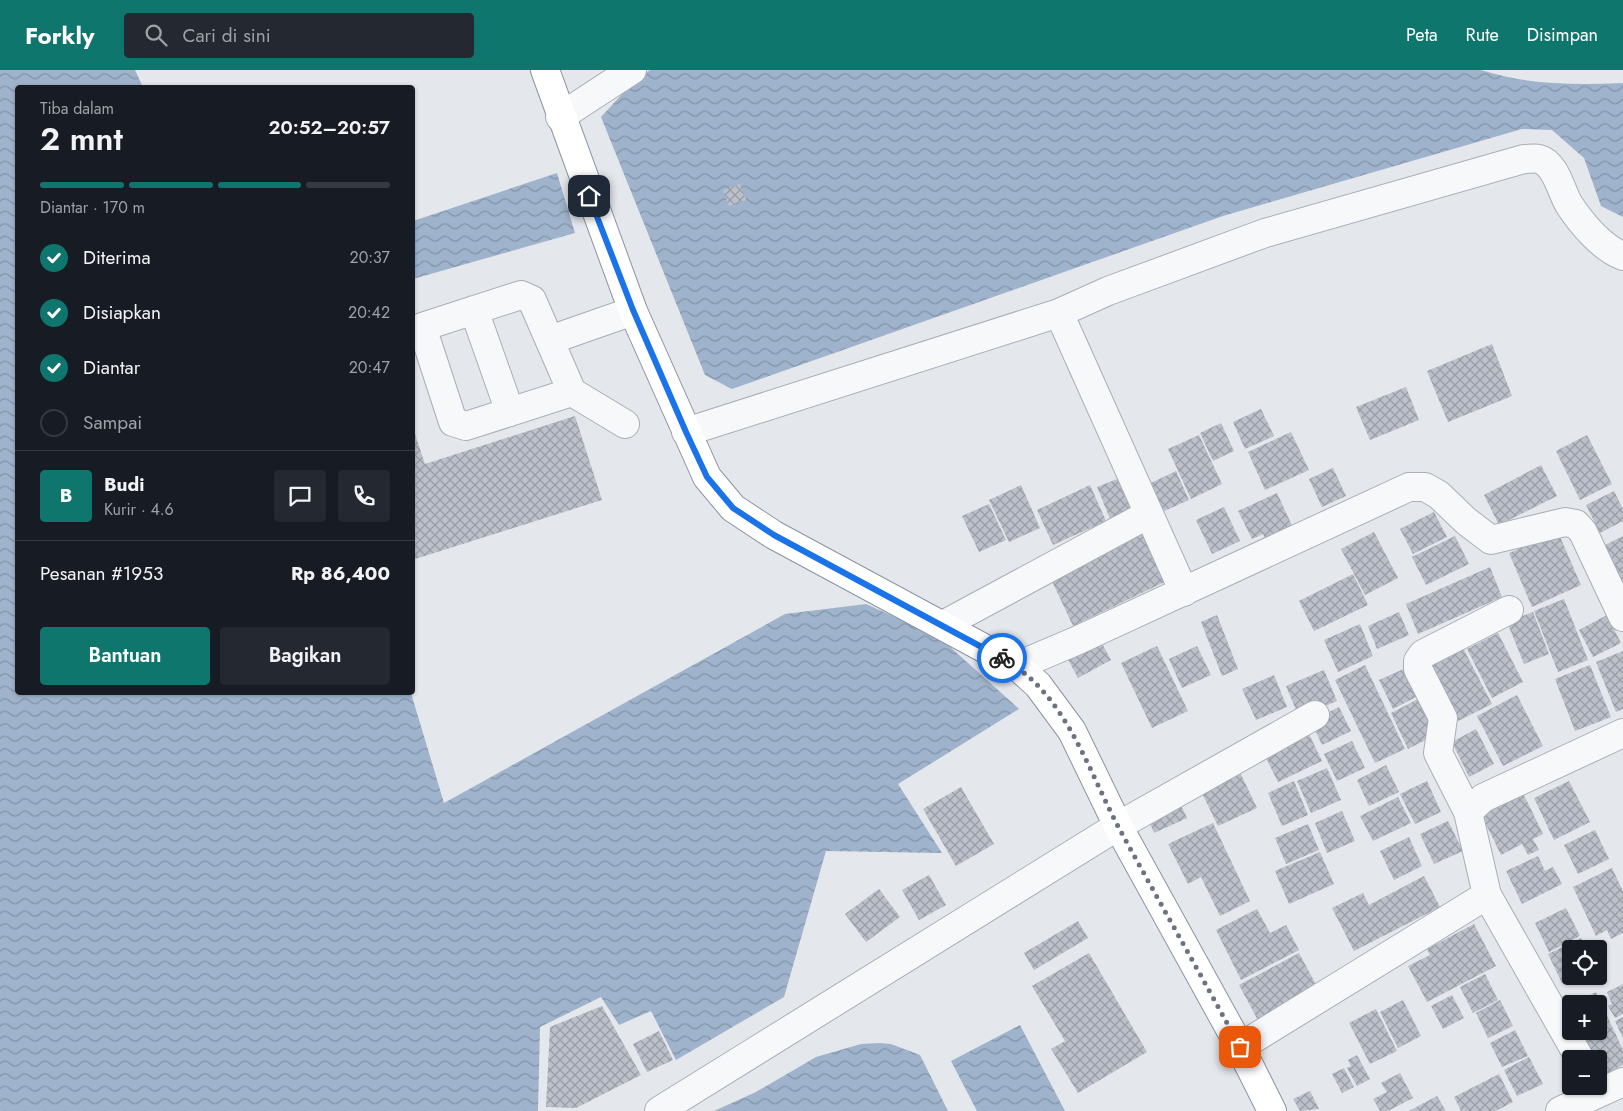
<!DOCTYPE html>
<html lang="id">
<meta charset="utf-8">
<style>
body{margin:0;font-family:Jost,sans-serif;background:#242831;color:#f1f3f6;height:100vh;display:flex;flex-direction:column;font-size:19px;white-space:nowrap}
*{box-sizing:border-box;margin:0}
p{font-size:16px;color:#9ea1a6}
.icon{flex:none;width:28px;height:28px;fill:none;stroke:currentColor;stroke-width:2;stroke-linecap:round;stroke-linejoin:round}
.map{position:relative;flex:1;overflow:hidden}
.sheet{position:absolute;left:15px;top:15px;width:400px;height:610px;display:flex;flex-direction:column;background:#171b24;border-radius:5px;box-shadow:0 1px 4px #0004}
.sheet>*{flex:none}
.fabs{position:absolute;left:1562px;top:870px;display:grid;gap:10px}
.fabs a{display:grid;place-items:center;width:45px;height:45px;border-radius:5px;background:#171b24;box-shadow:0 1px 4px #0004;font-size:25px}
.pin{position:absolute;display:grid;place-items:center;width:42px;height:42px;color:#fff;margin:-21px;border-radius:10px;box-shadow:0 2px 8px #0006}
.courier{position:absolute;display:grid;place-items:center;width:50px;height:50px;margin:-25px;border:4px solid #1a73e8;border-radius:50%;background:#fff;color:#222;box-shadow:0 1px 6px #0007}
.overview em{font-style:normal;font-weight:600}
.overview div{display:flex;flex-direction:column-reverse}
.overview{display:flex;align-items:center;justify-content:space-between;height:85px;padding:0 25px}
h1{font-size:32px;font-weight:600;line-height:38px}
.bar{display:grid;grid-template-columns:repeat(4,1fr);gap:8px 5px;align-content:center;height:60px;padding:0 25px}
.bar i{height:6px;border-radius:4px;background:#363941}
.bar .on{background:#0f766e}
.bar p{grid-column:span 4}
.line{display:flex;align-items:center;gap:12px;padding:0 25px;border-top:1px solid #363941}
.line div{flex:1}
.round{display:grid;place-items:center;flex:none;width:52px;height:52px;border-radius:5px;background:#242831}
ol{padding:0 25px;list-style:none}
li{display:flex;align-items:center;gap:15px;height:55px}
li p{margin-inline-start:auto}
li .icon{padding:5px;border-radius:50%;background:#0f766e;color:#fff;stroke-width:4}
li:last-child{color:#9ea1a6}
li i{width:28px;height:28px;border:2px solid #363941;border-radius:50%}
.action{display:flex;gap:10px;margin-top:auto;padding:10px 25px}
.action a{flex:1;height:58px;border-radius:5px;background:#0f766e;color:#fff;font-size:20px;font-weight:600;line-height:58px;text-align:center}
.action a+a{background:#242831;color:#f1f3f6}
header{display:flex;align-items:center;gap:30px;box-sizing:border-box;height:70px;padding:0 25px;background:#0f766e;color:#fff}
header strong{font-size:24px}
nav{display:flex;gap:28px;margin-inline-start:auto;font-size:18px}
.search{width:350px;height:45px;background:#242831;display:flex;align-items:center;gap:12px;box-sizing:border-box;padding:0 18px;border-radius:5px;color:#9ea1a6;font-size:19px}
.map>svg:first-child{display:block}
</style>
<header>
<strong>Forkly</strong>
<div class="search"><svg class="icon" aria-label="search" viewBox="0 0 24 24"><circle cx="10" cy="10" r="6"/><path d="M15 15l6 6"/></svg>Cari di sini</div>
<nav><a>Peta</a><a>Rute</a><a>Disimpan</a></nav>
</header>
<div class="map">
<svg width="1623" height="1041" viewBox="0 0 1623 1041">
<defs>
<pattern id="water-waves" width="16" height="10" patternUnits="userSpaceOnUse" patternTransform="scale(1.25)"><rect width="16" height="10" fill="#9fb4cc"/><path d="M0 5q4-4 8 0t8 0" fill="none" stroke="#8293a7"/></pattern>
<pattern id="building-cross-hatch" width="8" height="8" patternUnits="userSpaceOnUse" patternTransform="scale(1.25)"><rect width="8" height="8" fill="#bbc0ca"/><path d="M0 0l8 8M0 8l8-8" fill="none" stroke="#989da6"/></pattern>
</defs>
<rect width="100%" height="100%" fill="#e4e7ec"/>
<path fill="url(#water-waves)" d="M0,0H135L143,17L18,18V622L411,623L444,733L785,544L866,534L939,567L1019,639L898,714L942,783L826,781L784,927L676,990L651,941L619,955L601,927L540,957L538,1041H0Z
M650,0H1481C1528,15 1574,15 1623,13V147L1601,136L1584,88L1552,60L1522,59L1223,146L732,319L705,305L601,47L634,11Z
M557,103L575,163L413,209V151Z
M1020,955L1065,1041H977L951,991Z
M880,973L891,974L920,985L948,1041H714L756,1022L816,987L861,974Z"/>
<path fill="url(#building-cross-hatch)" d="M740,114L746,130L729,136L723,120Z
M1492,274L1512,326L1448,352L1427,301Z
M1406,317L1419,350L1370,370L1356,337Z
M1261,339L1274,366L1245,379L1233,352Z
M575,346L602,430L412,490V355L425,394Z
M1221,353L1234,381L1213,391L1200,363Z
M1291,362L1309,400L1265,420L1248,382Z
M1199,365L1222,414L1191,429L1168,379Z
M1587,365L1612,414L1580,430L1556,381Z
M1541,395L1557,426L1499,455L1484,425Z
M1333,398L1346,426L1322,437L1309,409Z
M1176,401L1189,430L1162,442L1149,414Z
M1127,405L1143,444L1113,456L1097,417Z
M1021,415L1040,458L1009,472L989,430Z
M1090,415L1106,451L1053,475L1037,440Z
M1614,421L1623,439V451L1600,463L1586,435Z
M1277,423L1296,464L1269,476L1263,464L1252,469L1238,441Z
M989,434L1006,470L979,482L962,446Z
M1224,437L1240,471L1212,484L1196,450Z
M1434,442L1447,467L1413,484L1400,459Z
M1149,461L1171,509L1073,556L1050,507Z
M1374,462L1398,508L1365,525L1341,479Z
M1558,462L1581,515L1532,537L1509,483Z
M1455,466L1469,494L1426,515L1412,487Z
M1623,466V516L1603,476Z
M1490,497L1502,527L1418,564L1406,534Z
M1353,504L1368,535L1314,561L1299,531Z
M1564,529L1588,590L1558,602L1534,541Z
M1399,542L1409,565L1377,579L1368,556Z
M1533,542L1549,584L1524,594L1507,552Z
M1217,545L1238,599L1222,606L1201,552Z
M1607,545L1621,573L1593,587L1579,560Z
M1360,554L1373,586L1338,602L1324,570Z
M1498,563L1523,612L1492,628L1467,579Z
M1098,566L1111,590L1078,608L1065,584Z
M1157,576L1188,641L1152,658L1121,593Z
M1197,576L1211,605L1182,618L1169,589Z
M1463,578L1492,634L1452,654L1424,598Z
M1623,581V639L1616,642L1596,592Z
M1365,595L1405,679L1375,693L1335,610Z
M1590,595L1611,647L1575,661L1555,609Z
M1408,597L1422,624L1393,639L1379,610Z
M1324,600L1337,631L1299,647L1286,616Z
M1274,605L1287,637L1256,650L1242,619Z
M1517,625L1543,676L1503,696L1477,646Z
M1418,629L1435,665L1408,679L1391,643Z
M1339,637L1351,661L1322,675L1311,651Z
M1476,659L1494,694L1469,707L1452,672Z
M1309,664L1322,691L1278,712L1265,686Z
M1352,671L1365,698L1337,711L1324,684Z
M1236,694L1257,738L1218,756L1197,713Z
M1386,695L1399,722L1369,736L1357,710Z
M1327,698L1341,730L1311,743L1297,711Z
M1294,711L1308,745L1282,756L1268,723Z
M1427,711L1441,742L1415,754L1400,724Z
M1569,711L1590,752L1554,770L1534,728Z
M961,717L994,774L956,796L923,739Z
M1523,723L1543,764L1533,769L1539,780L1528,785L1522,774L1501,785L1481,744Z
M1177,727L1187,748L1154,763L1145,742Z
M1398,727L1411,753L1373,771L1360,746Z
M1342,741L1355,771L1327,783L1315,753Z
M1448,751L1463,781L1434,794L1420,764Z
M1213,753L1250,831L1220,846L1201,807L1188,814L1168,774Z
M1308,754L1319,780L1286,794L1275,768Z
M1595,760L1609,789L1578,804L1564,775Z
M1409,767L1422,796L1394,810L1380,781Z
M1320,782L1334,814L1289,834L1275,801Z
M1538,786L1545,801L1553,797L1562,814L1522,834L1506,801Z
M1612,798L1623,821V863L1611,869L1607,860L1596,866L1573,817Z
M929,805L946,835L919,850L902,820Z
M1424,806L1440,837L1354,881L1332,838L1363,823L1369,835Z
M879,819L900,847L866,872L845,844Z
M1566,838L1580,866L1549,882L1535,853Z
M1257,839L1270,863L1286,855L1299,880L1241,910L1216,860Z
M1078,851L1088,868L1034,900L1024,883Z
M1474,854L1496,896L1427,932L1408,896L1430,885L1427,879Z
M1581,868L1586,879H1571V906H1577L1562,913L1548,884Z
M1089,883L1147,982L1078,1023L1051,979L1065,971L1032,916Z
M1299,883L1320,922L1260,954L1239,915Z
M1485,904L1498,930L1473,943L1460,917Z
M1623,914V944L1615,948L1608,936L1612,934L1607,922Z
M1596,922L1623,980V995L1599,1007V989H1583L1578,961H1599V934H1572Z
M1452,925L1464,948L1443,959L1431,936Z
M1403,930L1421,966L1398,978L1380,942Z
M1500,930L1513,956L1488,968L1476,943Z
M602,936L641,1005L576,1038L546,1037L550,957Z
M1376,939L1397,981L1370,994L1349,953Z
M1623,947V968L1615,951Z
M1515,960L1528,986L1502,997L1490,973Z
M659,961L673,990L647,1002L633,974Z
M1357,985L1370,1009L1357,1016L1347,998L1351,996L1348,990Z
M1529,987L1543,1014L1517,1026L1504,1000Z
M1344,998L1354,1017L1342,1023L1332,1004Z
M1400,1003L1413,1028L1388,1041H1380L1373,1029L1387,1022L1381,1013Z
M1499,1004L1513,1032L1496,1041H1461L1454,1027Z
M1310,1021L1319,1039L1300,1041L1293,1029Z
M1437,1026L1446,1041H1409Z"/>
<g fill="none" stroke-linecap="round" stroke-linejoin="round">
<g stroke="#a9aeb7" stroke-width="30">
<path id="minor" d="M560,47L632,0
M521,225L532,230L572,322L466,356L453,352L422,257Z
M474,240L510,342
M1059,243L1184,522
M550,270L633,241
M572,322L625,354
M686,362L1059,243L1108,221L1265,163L1524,89C1529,89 1535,88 1539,89C1557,94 1561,123 1570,136C1582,154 1602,178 1623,186
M943,555L1149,444
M1017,596L1076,571L1409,417H1425L1439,425L1466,451L1491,470L1565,452L1576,454L1583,462L1623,547
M1468,742L1438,683L1443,648L1418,599V591L1423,584L1509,540
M1487,825L1468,742L1483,728L1623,663
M1240,977L1487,825L1580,989
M659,1041L1118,756L1315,645
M1560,1041L1623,1012"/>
</g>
<g stroke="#8b94a3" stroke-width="30">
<path id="highway" d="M545,0L633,241L707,407L733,438L774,465L1017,596L1038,615L1072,661L1118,756L1240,977L1272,1041"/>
</g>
<use href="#minor" stroke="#f7f8fa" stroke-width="28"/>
<use href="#highway" stroke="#fff" stroke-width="28"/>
</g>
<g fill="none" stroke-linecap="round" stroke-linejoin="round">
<path stroke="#6c737f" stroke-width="5" stroke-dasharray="0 9" d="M1002,588C1067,624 1087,699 1120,760C1160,833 1201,905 1240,977"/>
<path stroke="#1a73e8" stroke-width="6" d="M589,126L633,240L686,362L707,407L733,438L774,465L1002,588"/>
</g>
</svg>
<div class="fabs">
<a><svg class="icon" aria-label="locate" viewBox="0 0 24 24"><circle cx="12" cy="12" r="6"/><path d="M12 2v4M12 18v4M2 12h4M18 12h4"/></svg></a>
<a>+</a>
<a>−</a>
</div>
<div class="pin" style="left:1240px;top:977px;background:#ea580c"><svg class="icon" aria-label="bag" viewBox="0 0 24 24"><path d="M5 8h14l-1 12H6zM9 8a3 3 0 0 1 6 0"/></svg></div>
<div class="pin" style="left:589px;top:126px;background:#1f2937"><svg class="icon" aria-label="home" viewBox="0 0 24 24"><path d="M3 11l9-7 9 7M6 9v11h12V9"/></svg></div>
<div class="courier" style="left:1002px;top:588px"><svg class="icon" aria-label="bike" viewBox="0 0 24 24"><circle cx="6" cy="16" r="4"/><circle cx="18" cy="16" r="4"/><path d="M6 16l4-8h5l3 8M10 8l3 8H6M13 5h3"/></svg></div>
<section class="sheet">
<div class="overview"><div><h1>2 mnt</h1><p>Tiba dalam</p></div><em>20:52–20:57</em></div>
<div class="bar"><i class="on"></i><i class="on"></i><i class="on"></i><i></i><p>Diantar · 170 m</p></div>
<ol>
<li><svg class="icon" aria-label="check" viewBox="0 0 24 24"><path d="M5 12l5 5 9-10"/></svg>Diterima<p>20:37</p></li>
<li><svg class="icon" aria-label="check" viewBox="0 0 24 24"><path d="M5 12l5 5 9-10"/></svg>Disiapkan<p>20:42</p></li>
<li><svg class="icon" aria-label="check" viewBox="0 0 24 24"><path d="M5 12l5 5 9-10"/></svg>Diantar<p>20:47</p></li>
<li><i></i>Sampai</li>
</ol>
<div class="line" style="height:90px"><b class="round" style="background:#0f766e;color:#fff">B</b><div><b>Budi</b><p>Kurir · 4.6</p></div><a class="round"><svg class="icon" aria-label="chat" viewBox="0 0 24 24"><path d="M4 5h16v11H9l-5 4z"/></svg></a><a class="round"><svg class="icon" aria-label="phone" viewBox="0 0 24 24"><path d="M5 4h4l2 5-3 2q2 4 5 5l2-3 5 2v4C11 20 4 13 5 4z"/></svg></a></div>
<div class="line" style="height:65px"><div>Pesanan #1953</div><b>Rp 86,400</b></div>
<div class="action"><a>Bantuan</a><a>Bagikan</a></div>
</section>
</div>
